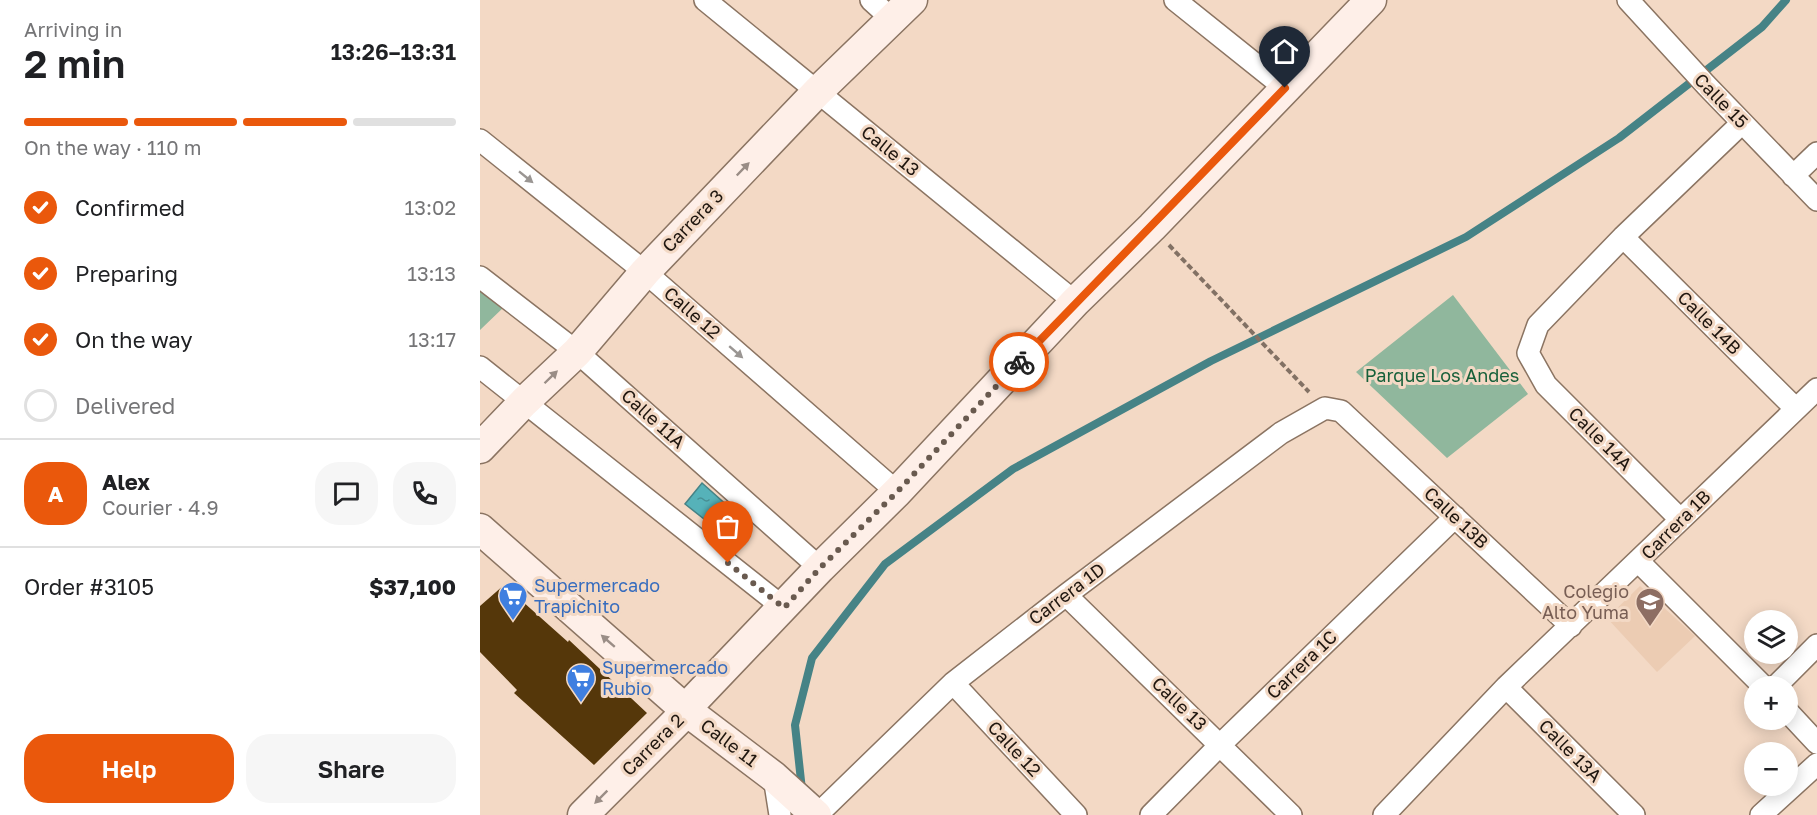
<!DOCTYPE html>
<meta charset="utf-8">
<style>
body{margin:0;font-family:"Golos Text",sans-serif;background:#f6f6f6;color:#202124;height:100vh;display:flex;flex-direction:column;font-size:22px;white-space:nowrap}
*{box-sizing:border-box;margin:0}
p{font-size:20px;color:#757577}
.icon{flex:none;width:33px;height:33px;fill:none;stroke:currentColor;stroke-width:2;stroke-linecap:round;stroke-linejoin:round}
.map{position:relative;flex:1;overflow:hidden}
.side{display:flex;flex-direction:column;background:#fff;width:480px}
.side>*{flex:none}
.controls{position:absolute;left:1264px;top:610px;display:grid;gap:12px}
.controls a{display:grid;place-items:center;width:54px;height:54px;border-radius:50%;background:#fff;box-shadow:0 3px 15px #0003;font-size:30px}
.pin{position:absolute;display:grid;place-items:center;width:51px;height:51px;color:#fff;margin:-62px -26px;border-radius:50% 50% 50% 0;rotate:-45deg;box-shadow:0 0 6px #0007}
.pin .icon{rotate:45deg}
.courier{position:absolute;display:grid;place-items:center;width:60px;height:60px;margin:-30px;border:4px solid #ea580c;border-radius:50%;background:#fff;color:#222;box-shadow:0 2px 8px #0007}
.overview em{font-style:normal;font-weight:600}
.overview div{display:flex;flex-direction:column-reverse}
.overview{display:flex;align-items:center;justify-content:space-between;height:102px;padding:0 24px}
h1{font-size:39px;font-weight:600;line-height:45px}
.bar{display:grid;grid-template-columns:repeat(4,1fr);gap:9px 6px;align-content:center;height:72px;padding:0 24px}
.bar i{height:8px;border-radius:4px;background:#e0e0e0}
.bar .active{background:#ea580c}
.bar p{grid-column:span 4}
.line{display:flex;align-items:center;gap:15px;padding:0 24px;border-top:2px solid #e0e0e0}
.line div{flex:1}
.round{display:grid;place-items:center;flex:none;width:63px;height:63px;border-radius:24px;background:#f6f6f6}
ol{padding:0 24px;list-style:none}
li{display:flex;align-items:center;gap:18px;height:66px}
li p{margin-inline-start:auto}
li .icon{padding:6px;border-radius:50%;background:#ea580c;color:#fff;stroke-width:4}
li:last-child{color:#757577}
li i{width:33px;height:33px;border:3px solid #e0e0e0;border-radius:50%}
.primary-button{display:flex;gap:12px;margin-top:auto;padding:12px 24px}
.primary-button a{flex:1;height:69px;border-radius:24px;background:#ea580c;color:#fff;font-size:24px;font-weight:600;line-height:69px;text-align:center}
.primary-button a+a{background:#f6f6f6;color:#202124}
main{display:flex;flex:1;min-height:0}
.map>svg:first-child{display:block}
</style>
<main>
<section class="side">
<div class="overview"><div><h1>2 min</h1><p>Arriving in</p></div><em>13:26–13:31</em></div>
<div class="bar"><i class="active"></i><i class="active"></i><i class="active"></i><i></i><p>On the way · 110 m</p></div>
<ol>
<li><svg class="icon" aria-label="check" viewBox="0 0 24 24"><path d="M5 12l5 5 9-10"/></svg>Confirmed<p>13:02</p></li>
<li><svg class="icon" aria-label="check" viewBox="0 0 24 24"><path d="M5 12l5 5 9-10"/></svg>Preparing<p>13:13</p></li>
<li><svg class="icon" aria-label="check" viewBox="0 0 24 24"><path d="M5 12l5 5 9-10"/></svg>On the way<p>13:17</p></li>
<li><i></i>Delivered</li>
</ol>
<div class="line" style="height:108px"><b class="round" style="background:#ea580c;color:#fff">A</b><div><b>Alex</b><p>Courier · 4.9</p></div><a class="round"><svg class="icon" aria-label="chat" viewBox="0 0 24 24"><path d="M4 5h16v11H9l-5 4z"/></svg></a><a class="round"><svg class="icon" aria-label="phone" viewBox="0 0 24 24"><path d="M5 4h4l2 5-3 2q2 4 5 5l2-3 5 2v4C11 20 4 13 5 4z"/></svg></a></div>
<div class="line" style="height:78px"><div>Order #3105</div><b>$37,100</b></div>
<div class="primary-button"><a>Help</a><a>Share</a></div>
</section>
<div class="map">
<svg width="1337" height="815" viewBox="0 0 1337 815">
<defs>
<pattern id="water-ripples" width="26" height="14" patternUnits="userSpaceOnUse" patternTransform="scale(1.5)"><rect width="26" height="14" fill="#56b2b9"/><path d="M2 4q2-2 4 0t4 0M15 11q2-2 4 0t4 0" fill="none" stroke="#479095"/></pattern>
</defs>
<rect width="100%" height="100%" fill="#f3d9c5"/>
<path fill="#ecccb3" d="M1160,586L1215,636L1177,672L1127,618Z"/>
<path fill="#90b79d" d="M0,285L25,306L0,330Z
M973,295L1048,394L967,458L876,372Z"/>
<path fill="url(#water-ripples)" stroke="#468386" stroke-width="1.5" d="M222,483L259,516L243,534L205,504Z"/>
<g fill="none" stroke-linecap="round" stroke-linejoin="round">
<path stroke="#468386" stroke-width="8" d="M322,790L315,725L332,658L405,564L533,469L731,361L986,237L1139,138L1282,27L1306,0"/>
</g>
<path fill="#55370a" d="M24,585L88,642L89,640L167,713L114,765L34,693L37,690L0,652V606Z"/>
<g fill="none" stroke-linecap="round" stroke-linejoin="round">
<g stroke="#8b7462" stroke-width="24">
<path id="street" d="M225,0L595,302
M391,0L413,20
M695,0L805,88
M1148,0L1226,85L1337,200
M0,140L165,272L417,492
M1313,176L1337,153
M1143,237L1316,409
M0,277L97,352L340,568
M0,367L304,608
M1200,519L1066,385L1048,353L1058,325L1143,237L1262,123
M1159,562L1284,687
M586,595L811,815
M473,683L596,815
M1026,687L1154,815
M1295,687L1337,645
M1308,712L1337,743
M294,777L300,815
M337,815L473,683L586,595L801,433L845,408L861,411L1091,626
M671,815L741,744L975,517
M904,815L1026,687L1337,389
M1281,815L1337,764"/>
</g>
<g stroke="#8b7462" stroke-width="33">
<path id="secondary" d="M0,448L44,402L97,352L165,272L337,92L432,0
M0,529L207,711L294,777L336,815
M103,815L207,711L213,701L340,568L417,492L595,302L672,227L891,0"/>
</g>
<path stroke="#827164" stroke-width="4" stroke-dasharray="6 3" stroke-linecap="butt" d="M689,245L829,392"/>
<use href="#street" stroke="#fff" stroke-width="21"/>
<use href="#secondary" stroke="#feefe8" stroke-width="30"/>
</g>
<defs><path id="oneway-solid" d="M-6-.8H1V-3.2L6.5 0L1 3.2V.8H-6Z" transform="scale(1.5)"/></defs>
<g fill="#9a8d86">
<use href="#oneway-solid" transform="translate(263 169) rotate(-46)"/>
<use href="#oneway-solid" transform="translate(71 377) rotate(-44)"/>
<use href="#oneway-solid" transform="translate(128 641) rotate(-139)"/>
<use href="#oneway-solid" transform="translate(121 797) rotate(135)"/>
</g>
<g fill="#9a9693">
<use href="#oneway-solid" transform="translate(46 177) rotate(39)"/>
<use href="#oneway-solid" transform="translate(256 352) rotate(41)"/>
</g>
<g fill="none" stroke-linecap="round" stroke-linejoin="round">
<path stroke="#695a4f" stroke-width="6" stroke-dasharray="0 10.8" d="M248,563L304,608L340,568L417,492L539,362"/>
<path stroke="#ea580c" stroke-width="8" d="M539,362L805,88"/>
</g>
<defs>
<g id="supermarket-pin" transform="scale(1.5)"><path d="M0 17L-7.5 6A9.5 9.5 0 1 1 7.5 6Z" fill="#3f7fe0" stroke="#f3d9c5"/><path d="M-6-5.5h2.5l.6 2H6L4.5 2H-2.5L-4.4-4H-6ZM-1.5 3.2a1.3 1.3 0 1 0 .1 0ZM3 3.2a1.3 1.3 0 1 0 .1 0Z" fill="#fff"/></g>
<g id="school-pin" transform="scale(1.5)"><path d="M0 17L-7.5 6A9.5 9.5 0 1 1 7.5 6Z" fill="#8d6e63" stroke="#f3d9c5"/><path d="M0-5L7-2L0 1L-7-2ZM-4 1L0 2.5L4 1V4Q0 6-4 4Z" fill="#fff"/></g>
</defs>
<g fill-rule="evenodd">
<use href="#supermarket-pin" x="33" y="596"/>
<use href="#school-pin" x="1170" y="602"/>
<use href="#supermarket-pin" x="101" y="678"/>
</g>
<g text-anchor="middle" stroke-width="6" stroke-linejoin="round" paint-order="stroke">
<g font-size="18" fill="#1f160f" stroke="#f3d9c5">
<text transform="translate(1241 101) rotate(46)" y="6">Calle 15</text>
<text transform="translate(410 151) rotate(39)" y="6">Calle 13</text>
<text transform="translate(213 221) rotate(-46)" y="6">Carrera 3</text>
<text transform="translate(212 313) rotate(41)" y="6">Calle 12</text>
<text transform="translate(1229 323) rotate(45)" y="6">Calle 14B</text>
<text transform="translate(173 419) rotate(42)" y="6">Calle 11A</text>
<text transform="translate(1120 439) rotate(45)" y="6">Calle 14A</text>
<text transform="translate(976 518) rotate(43)" y="6">Calle 13B</text>
<text transform="translate(1196 525) rotate(-45)" y="6">Carrera 1B</text>
<text transform="translate(587 594) rotate(-37)" y="6">Carrera 1D</text>
<text transform="translate(822 665) rotate(-44)" y="6">Carrera 1C</text>
<text transform="translate(699 704) rotate(44)" y="6">Calle 13</text>
<text transform="translate(249 743) rotate(37)" y="6">Calle 11</text>
<text transform="translate(173 745) rotate(-45)" y="6">Carrera 2</text>
<text transform="translate(534 749) rotate(47)" y="6">Calle 12</text>
<text transform="translate(1090 751) rotate(45)" y="6">Calle 13A</text>
</g>
<g font-size="18" fill="#17603a" stroke="#f3d9c5">
<text x="962" y="382">Parque Los Andes</text>
</g>
<g font-size="18" fill="#366cbe" stroke="#f3d9c5" text-anchor="start">
<text x="54" y="592">Supermercado<tspan x="54" dy="21">Trapichito</tspan></text>
<text x="122" y="674">Supermercado<tspan x="122" dy="21">Rubio</tspan></text>
</g>
<g font-size="18" fill="#785e54" stroke="#f3d9c5" text-anchor="end">
<text x="1149" y="598">Colegio<tspan x="1149" dy="21">Alto Yuma</tspan></text>
</g>
</g>
</svg>
<div class="controls">
<a><svg class="icon" aria-label="layers" viewBox="0 0 24 24"><path d="M12 4l9 5-9 5-9-5zM3 14l9 5 9-5"/></svg></a>
<a>+</a>
<a>−</a>
</div>
<div class="pin" style="left:248px;top:563px;background:#ea580c"><svg class="icon" aria-label="bag" viewBox="0 0 24 24"><path d="M5 8h14l-1 12H6zM9 8a3 3 0 0 1 6 0"/></svg></div>
<div class="pin" style="left:805px;top:88px;background:#1f2937"><svg class="icon" aria-label="home" viewBox="0 0 24 24"><path d="M3 11l9-7 9 7M6 9v11h12V9"/></svg></div>
<div class="courier" style="left:539px;top:362px"><svg class="icon" aria-label="bike" viewBox="0 0 24 24"><circle cx="6" cy="16" r="4"/><circle cx="18" cy="16" r="4"/><path d="M6 16l4-8h5l3 8M10 8l3 8H6M13 5h3"/></svg></div>
</div>
</main>
